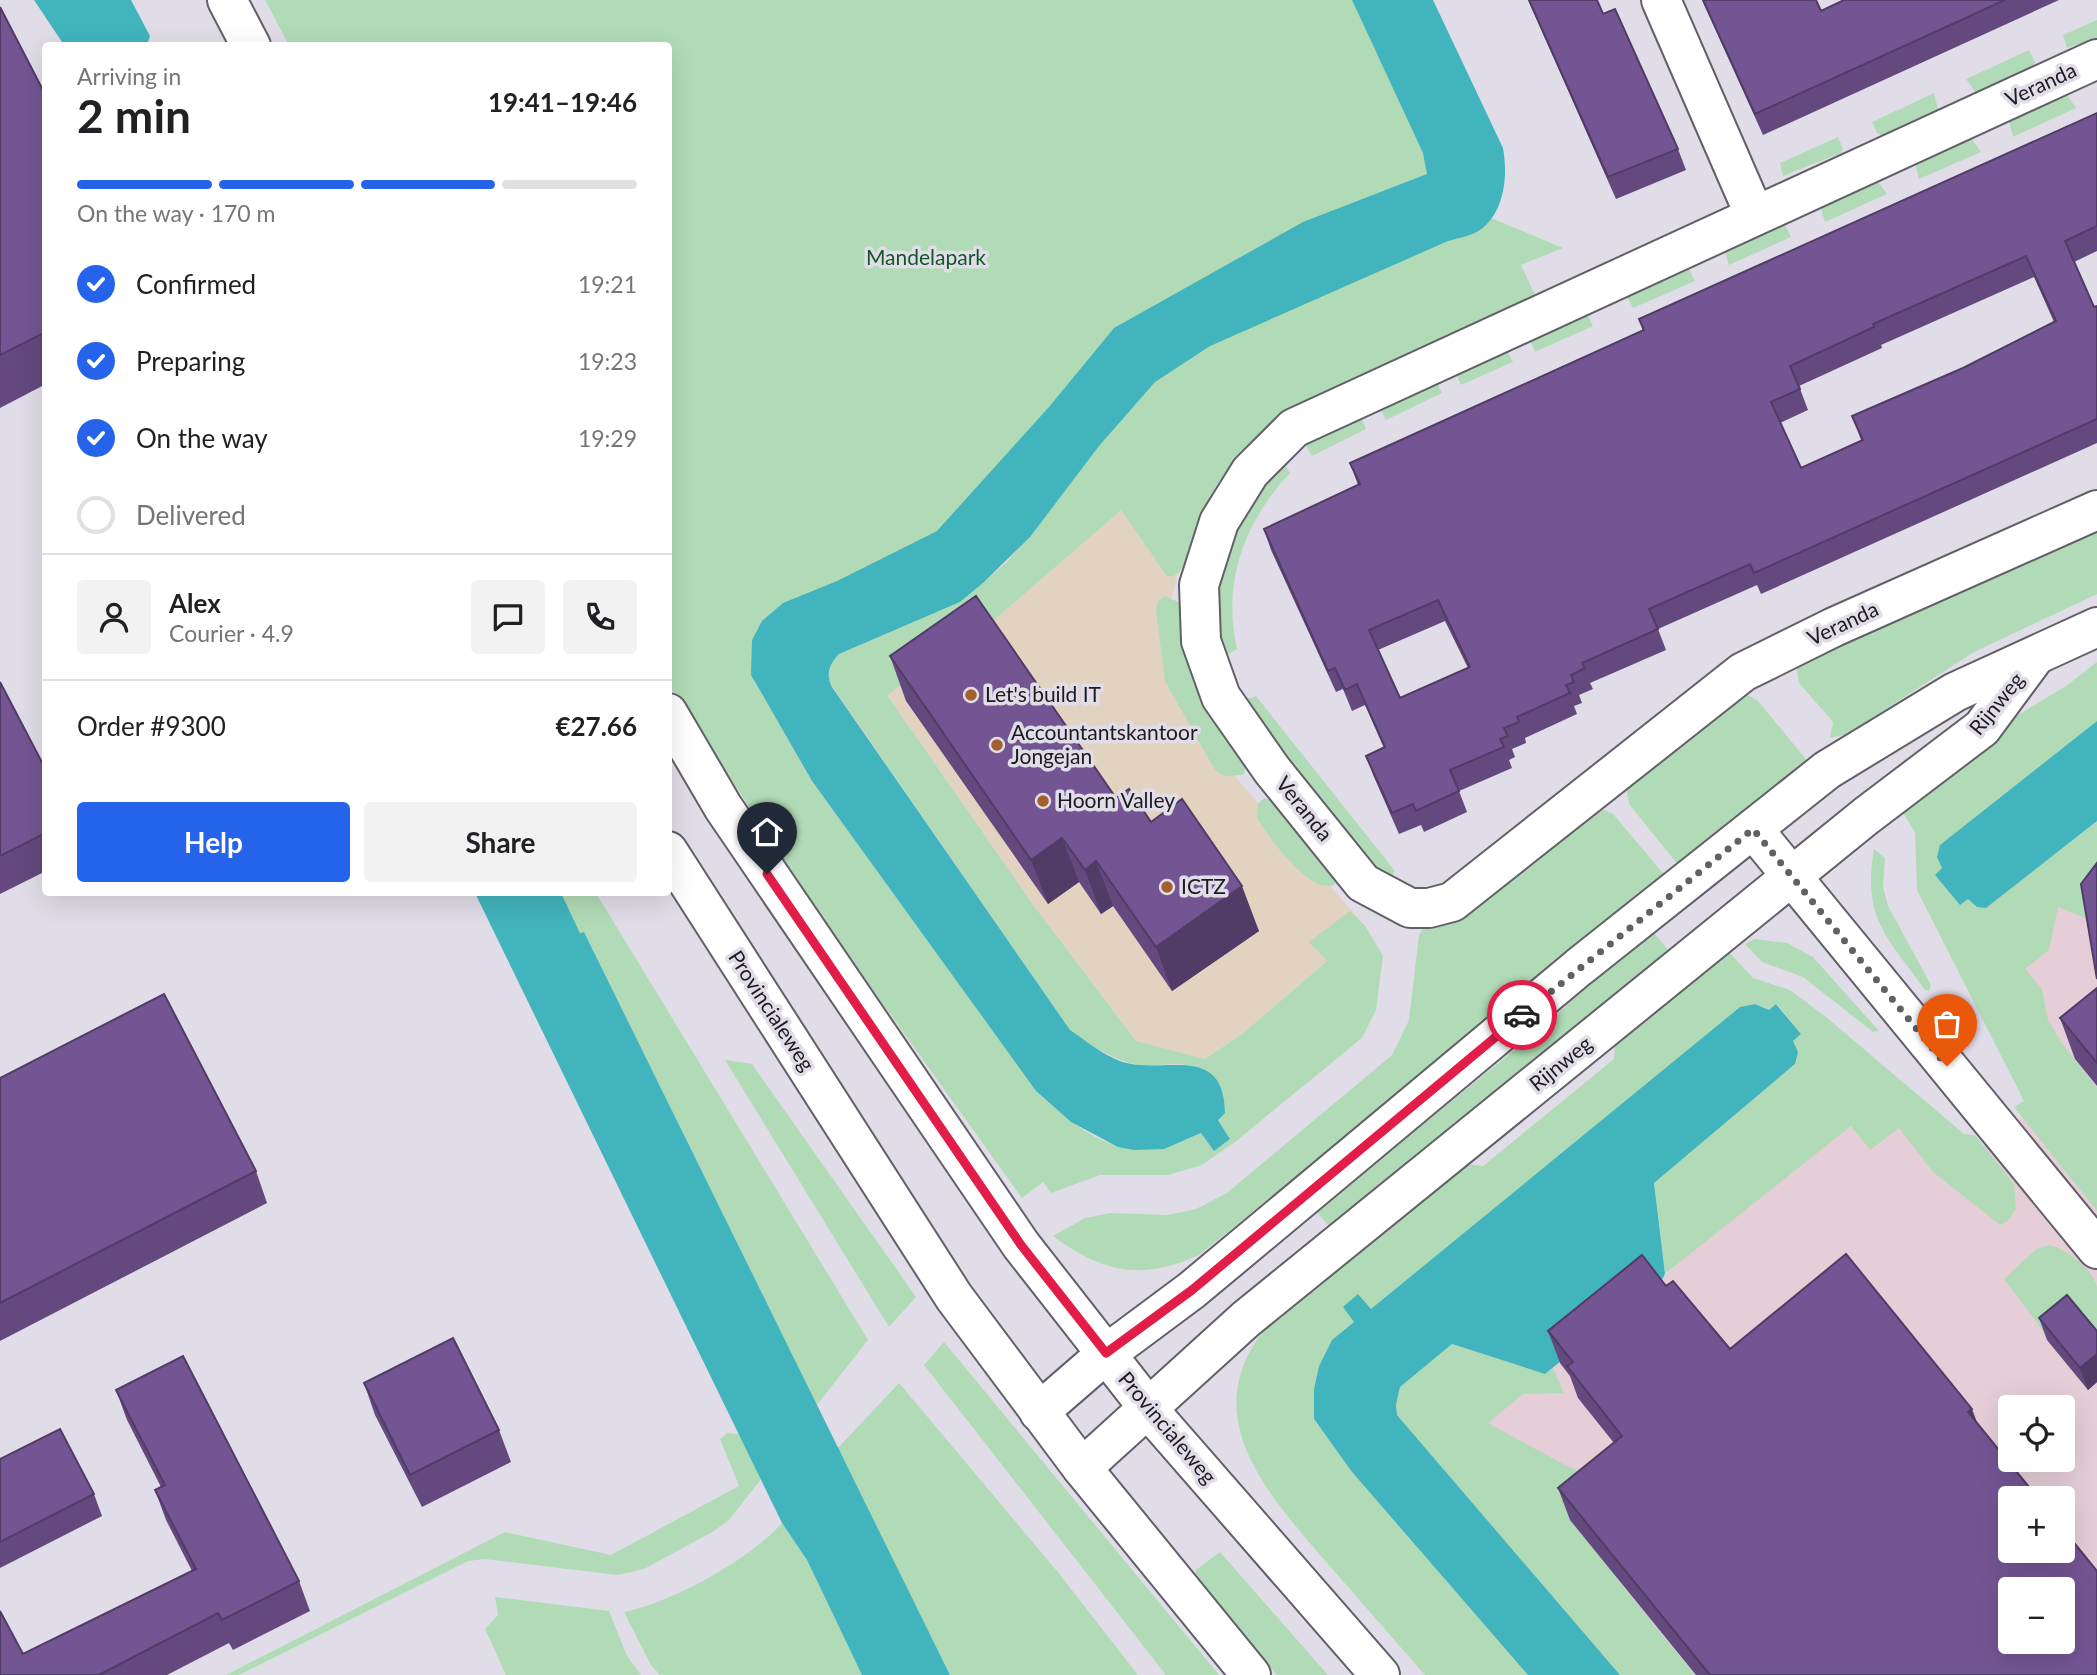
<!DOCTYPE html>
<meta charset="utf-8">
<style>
body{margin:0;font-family:Lato,sans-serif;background:#f2f2f2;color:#202124;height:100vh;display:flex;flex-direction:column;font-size:26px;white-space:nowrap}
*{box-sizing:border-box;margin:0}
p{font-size:23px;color:#757577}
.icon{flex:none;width:38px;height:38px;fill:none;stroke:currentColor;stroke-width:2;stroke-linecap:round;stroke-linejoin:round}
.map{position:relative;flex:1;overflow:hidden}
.details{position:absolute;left:42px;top:42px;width:630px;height:854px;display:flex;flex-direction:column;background:#fff;border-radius:7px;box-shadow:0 7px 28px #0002}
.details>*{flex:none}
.buttons{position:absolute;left:1998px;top:1395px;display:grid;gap:14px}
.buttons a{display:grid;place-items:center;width:77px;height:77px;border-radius:7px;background:#fff;box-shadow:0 7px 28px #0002;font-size:35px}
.pin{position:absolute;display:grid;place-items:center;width:60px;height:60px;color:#fff;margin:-72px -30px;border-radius:50% 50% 50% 0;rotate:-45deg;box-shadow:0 0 7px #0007}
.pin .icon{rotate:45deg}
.courier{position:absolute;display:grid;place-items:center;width:70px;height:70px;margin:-35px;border:5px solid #e11d48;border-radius:50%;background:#fff;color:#222;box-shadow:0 2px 9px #0007}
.head em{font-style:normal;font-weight:700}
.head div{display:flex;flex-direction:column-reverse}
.head{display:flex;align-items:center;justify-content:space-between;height:119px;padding:0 35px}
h1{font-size:46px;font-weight:700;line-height:52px}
.bar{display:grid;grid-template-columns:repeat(4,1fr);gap:10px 7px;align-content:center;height:84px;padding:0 35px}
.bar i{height:9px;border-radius:5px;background:#e0e0e0}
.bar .active{background:#2563eb}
.bar p{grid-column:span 4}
.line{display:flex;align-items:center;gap:18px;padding:0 35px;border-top:2px solid #e0e0e0}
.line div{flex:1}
.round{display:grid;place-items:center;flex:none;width:74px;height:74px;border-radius:7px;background:#f2f2f2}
ol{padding:0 35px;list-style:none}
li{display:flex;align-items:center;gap:21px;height:77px}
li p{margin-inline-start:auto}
li .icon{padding:7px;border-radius:50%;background:#2563eb;color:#fff;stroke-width:4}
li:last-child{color:#757577}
li i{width:38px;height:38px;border:4px solid #e0e0e0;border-radius:50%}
.action{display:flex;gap:14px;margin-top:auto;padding:14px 35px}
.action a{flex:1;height:80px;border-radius:7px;background:#2563eb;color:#fff;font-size:28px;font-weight:700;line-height:80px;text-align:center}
.action a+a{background:#f2f2f2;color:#202124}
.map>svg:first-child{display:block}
</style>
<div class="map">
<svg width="2097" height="1675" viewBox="0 0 2097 1675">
<rect width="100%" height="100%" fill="#e1dde8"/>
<path fill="#e2d3c1" d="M1088,463L1185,565L1177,576L1166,621L1174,684L1242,785L1366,927L1242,1034L1205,1059L1136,1041L1034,906L887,695L985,628Z"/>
<path fill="#e6ced8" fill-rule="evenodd" d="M2058,906L2097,923V1675H1620L1396,1405L1553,1368L1663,1278L1870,1070L1955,1168L2040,1104L1986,908ZM2011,1407H2063V1460H2011ZM2011,1498H2063V1550H2011ZM2011,1589H2063V1642H2011Z"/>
<path fill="#b1dbb6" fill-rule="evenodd" d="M265,0H1431L1503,150L1451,239L1479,231L1491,218L1563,248L1521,265L1536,297L1336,386L1276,422L1253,440L1217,484L1202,515L1185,565L1174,576H1167L1121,510L986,627L887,695L1034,906L1136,1041L1205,1059L1242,1034L1327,961L1309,942L1350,911L1366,927L1383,956L1376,1010L1362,1038L1235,1142L1202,1165L1168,1175H1100L1051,1193L1043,1182L1022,1198L835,937L669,685L668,46L289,45ZM1062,495L1007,562L960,602L839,654L831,662L828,680L1070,1030C1088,1043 1107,1056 1129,1063C1156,1071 1184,1055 1210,1074L1218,1119L1230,1139L1214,1150L1201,1133C1130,1168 1089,1141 1036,1091L812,781L755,682Z
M2097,20V38L2067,48L2063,35Z
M2029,50L2035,62L2034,66L1976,93L1966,79Z
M1934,93L1938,109L1882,135L1877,133L1872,122Z
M2067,95L2076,108L2013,137L2009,121Z
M1838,137L1843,149L1841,153L1783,176L1780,163Z
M1971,138L1981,152L1919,179L1915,163Z
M1877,180L1887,194L1825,222L1820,206Z
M1780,223L1785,225L1791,237L1729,265L1724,249Z
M1685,267L1689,269L1695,281L1633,308L1627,297L1629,293Z
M1587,314L1593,326L1535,352L1530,340Z
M1507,351L1513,362L1461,385L1456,373Z
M1437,383L1442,393L1386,420L1380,408Z
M1361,417L1366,429L1312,456L1304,442Z
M1283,463L1290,473C1244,522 1222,583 1237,649L1225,656L1222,653L1216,621L1218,580L1246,503Z
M2097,523V594L1974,652L1847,734L1830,738L1833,722L1799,683L1795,659Z
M1165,596L1183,604L1211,715L1246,768L1243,775L1225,776L1215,770L1165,681L1156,610L1158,601Z
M2097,662V721L1941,845L1968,899L1986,908L2097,821V923L2058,907L2049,950L2025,969L2042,989L2048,1020L2061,1042L2097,1088V1211L2014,1107L2024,1101L1917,890L1915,832L1898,805L1990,732L2066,686Z
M1744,693L1758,701L1809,763L1679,866L1629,804L1627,792L1630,782Z
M1256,696L1395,871L1388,881L1253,720L1244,700Z
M1264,798L1276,802L1336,878L1335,884C1311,897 1269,837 1257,818L1258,804Z
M1605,810L1613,814L1667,878L1199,1255C1142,1281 1103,1273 1053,1236L1085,1218L1110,1213L1168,1215L1196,1209L1227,1193L1392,1055L1409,1020L1419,935L1424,926L1597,811Z
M1874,849L1885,858L1883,886L1888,906L1931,985L1929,991L1925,990C1887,937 1862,918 1874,849Z
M561,893H596L868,1340L817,1405L584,932L580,933Z
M1648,926L1671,953L1332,1230L1316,1211L1548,1023Z
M1754,939L1787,943L1813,957L1879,1031L1873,1032L1803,977L1762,962L1745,944Z
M1727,950L1753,978L1790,990L1826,1017L1964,1134L1975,1135L2014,1184L2016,1209L2007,1222L2000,1225L1933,1172L1899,1128L1870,1150L1851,1126L1665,1274L1654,1183L1795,1064L1792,1041L1801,1034L1777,1004L1769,1010L1755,1004L1740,1007L1371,1310L1358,1295L1354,1322L1332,1340L1319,1366L1314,1389V1419L1352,1472L1528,1675H1425C1392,1638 1360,1600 1327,1563C1259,1484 1188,1406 1281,1310C1298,1293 1320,1278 1338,1262C1378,1229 1417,1196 1457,1163L1483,1166L1614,1059L1616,1033Z
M725,1060L752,1064L916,1297L889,1327Z
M2049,1245C2065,1247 2093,1270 2097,1287C2097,1303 2097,1325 2097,1343L2050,1340L2004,1279L2035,1250Z
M944,1342L1219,1675H1166L924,1365Z
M1452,1344L1545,1374L1553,1368L1564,1393L1523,1394L1488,1423L1565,1465L1613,1484L1617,1579L1695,1675H1620L1397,1415L1396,1405L1400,1387Z
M899,1383L1057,1571L1138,1675H950L837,1449Z
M727,1433L739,1434L762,1478L729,1520L714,1531L646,1568L631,1572L617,1575L485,1559L468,1561L239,1675H226L505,1532L611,1555L739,1486L720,1439Z
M782,1523L807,1560L862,1675H660L651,1665L624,1612C673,1602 749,1560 782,1523Z
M1220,1552L1328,1675H1277L1195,1578L1196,1570Z
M495,1597L609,1611L627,1656L641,1675H506L485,1629L498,1615Z"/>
<path fill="#42b4bd" d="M34,0H131L150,36L147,45H64Z
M1352,0H1433L1503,148C1508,175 1505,212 1480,230C1472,236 1458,238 1448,241L1210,346L1155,382L1099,446L1030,537L984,582L960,602L839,654C830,663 825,674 832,687L1070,1030C1088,1042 1109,1060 1131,1064C1171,1071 1224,1046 1225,1113L1218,1120L1230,1139L1214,1151L1201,1133L1164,1149L1134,1150L1118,1147L1071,1122L1036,1091L812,781L751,675L752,640L762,621L783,603L837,581L937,531L1049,407L1114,328L1303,222L1427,174L1423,153Z
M2097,721V821L1986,908L1977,907L1968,899L1960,905L1935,875L1942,868L1937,857L1940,845Z
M475,893H561L580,933L584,932L950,1675H862L807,1560L782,1523Z
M1755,1004L1769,1010L1776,1004L1801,1034L1793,1041L1798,1052L1795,1064L1654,1183L1665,1274L1663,1278L1545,1374L1452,1344L1400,1387L1396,1405L1397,1415L1620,1675H1528L1352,1472L1314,1419V1389L1319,1366L1332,1340L1354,1322L1343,1307L1358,1294L1371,1309L1740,1007Z"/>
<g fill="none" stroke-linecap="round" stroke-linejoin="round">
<g stroke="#635f69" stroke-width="42">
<path id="minor" d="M1661,0L1755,216
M2097,59L1294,428L1250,472L1219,522L1199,585L1201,641L1221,697L1272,770L1363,883L1410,908H1429L1452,902L1743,672L1834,627L2097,510
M1753,829L2097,1249"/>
</g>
<g stroke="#635f69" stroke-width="42">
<path id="tertiary" d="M1039,1412L1106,1354L1192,1290L1579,967L1827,770L1955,692L2097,627
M1082,1468L1246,1319L1866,816L1982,728L2033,659"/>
</g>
<g stroke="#635f69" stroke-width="42">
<path id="secondary" d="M227,0L251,46
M668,713L723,807L1021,1245L1161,1424L1380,1675
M668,851L954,1297L1082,1468L1251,1675"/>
</g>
<use href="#minor" stroke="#fff" stroke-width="38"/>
<use href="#tertiary" stroke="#fff" stroke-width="38"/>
<use href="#secondary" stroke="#fff" stroke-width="38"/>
</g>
<path fill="#63497e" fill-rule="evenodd" d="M1528,0H1597L1603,14L1678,149L1686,170L1616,199Z
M1702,0H1816L1821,11L1844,0H2059L1763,135Z
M0,7L46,96V384L0,408Z
M2097,113V251L2074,262L2094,307L2097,306V443L1761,594L1757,585L1658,629L1666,650L1590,683L1593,689L1579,695L1582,703L1574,706L1577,714L1525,738L1526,743L1512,749L1515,757L1509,760L1512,768L1459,791L1467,812L1424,832L1421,825L1399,834L1374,777L1366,756L1384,748L1365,705L1352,711L1343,689L1336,692L1271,550L1264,529L1358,485L1350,463L1643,331L1639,319ZM2034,277L2054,322L1963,368L1852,416L1861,440L1801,468L1780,423L1808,410L1799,386L1882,348L1881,345ZM1445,621L1468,668L1400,698L1378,650Z
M890,656L1116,798L1151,822L1259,931L1172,991L1113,906L1101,914L1079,882L1048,904L906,701Z
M0,682L46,770V871L0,894Z
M2097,988V1086L2075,1059L2060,1018Z
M0,1078L256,1171L267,1203L0,1341Z
M1666,1286L1730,1349L1978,1424L2097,1675H1696L1570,1520L1558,1488L1614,1443L1578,1398L1570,1376L1560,1363L1548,1331Z
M2039,1318L2097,1331V1382L2088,1390L2047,1340Z
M364,1383L499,1430L511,1462L422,1507L375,1415Z
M116,1390L299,1581L310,1611L233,1650L229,1643L167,1675H0L23,1654L192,1571L166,1520L155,1490L161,1487L127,1420Z
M0,1459L94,1494L102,1516L0,1568Z"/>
<path fill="#503c67" d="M1062,838L1079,882L1048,904L1031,860Z
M1096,861L1113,906L1101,914L1085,870Z
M1242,886L1259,931L1172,991L1156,947Z
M2097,1354V1382L2088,1390L2080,1368Z
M1972,1409L1984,1441L1968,1412Z"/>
<path fill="#735593" stroke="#503c67" stroke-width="2" fill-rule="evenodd" d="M1529,0H1597L1603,14L1615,9L1678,149L1608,177Z
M1703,0H1816L1821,11L1844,0H2005L1755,114Z
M0,7L46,96V332L0,355Z
M2097,113V226L2065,241L2094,307L2097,306V419L1754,573L1750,564L1649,609L1658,629L1582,663L1585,668L1571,675L1574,682L1566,685L1570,693L1517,717L1519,722L1504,728L1508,736L1500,739L1504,747L1450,770L1459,791L1416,811L1413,804L1392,813L1366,756L1385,747L1357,684L1345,690L1335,668L1328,671L1264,529L1360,484L1350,463L1644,330L1639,319ZM2026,256L2056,321L1963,368L1852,416L1863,440L1801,468L1771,402L1800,389L1790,366L1874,327L1873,324ZM1438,600L1470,667L1400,698L1369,630Z
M976,596L1116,798L1129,789L1151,822L1182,799L1242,886L1156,947L1096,861L1085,870L1062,838L1031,860L890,656Z
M0,682L46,770V833L0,856Z
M2097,863V979L2081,884Z
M2097,988V1063L2060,1018Z
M164,994L256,1171L0,1303V1078Z
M1846,1254L1972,1409L1968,1412L2038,1498H2011V1550H2063V1529L2097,1571V1675H1710L1558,1488L1622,1436L1567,1366L1573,1362L1548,1331L1642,1255L1666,1286L1673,1281L1730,1349ZM2011,1589H2063V1642H2011Z
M2067,1295L2097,1331V1354L2080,1368L2039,1318Z
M453,1338L499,1430L410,1475L364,1383Z
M183,1356L299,1581L222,1620L218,1613L99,1675H0V1611L23,1654L196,1569L155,1490L165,1485L116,1390Z
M60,1429L94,1494L0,1542V1459Z"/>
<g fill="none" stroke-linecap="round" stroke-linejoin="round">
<path stroke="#625f65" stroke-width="7" stroke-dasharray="0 12.6" d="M1522,1015L1753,829L1947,1066"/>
<path stroke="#e11d48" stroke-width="9" d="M767,874L1021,1245L1106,1353L1192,1290L1522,1015"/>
</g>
<g fill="#a2602e" stroke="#e1dde8" stroke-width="2.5">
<circle cx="971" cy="695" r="7"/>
<circle cx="997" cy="745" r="7"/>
<circle cx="1043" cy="801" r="7"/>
<circle cx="1167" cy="887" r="7"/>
</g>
<g text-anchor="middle" stroke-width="7" stroke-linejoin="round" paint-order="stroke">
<g font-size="21" fill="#1d1b1f" stroke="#e1dde8">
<text transform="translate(2041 85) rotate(-25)" y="7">Veranda</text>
<text transform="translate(1843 624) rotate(-25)" y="7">Veranda</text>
<text transform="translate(1997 704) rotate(-51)" y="7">Rijnweg</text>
<text transform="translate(1304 809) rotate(51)" y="7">Veranda</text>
<text transform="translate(771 1011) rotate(57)" y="7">Provincialeweg</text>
<text transform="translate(1561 1064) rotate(-39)" y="7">Rijnweg</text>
<text transform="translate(1167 1428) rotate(50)" y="7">Provincialeweg</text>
</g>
<g font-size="21" fill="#125826" stroke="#e1dde8">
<text x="926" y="265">Mandelapark</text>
</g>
<g font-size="21" fill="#1d1b1f" stroke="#e1dde8" text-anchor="start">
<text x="985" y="702">Let's build IT</text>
<text x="1011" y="740">Accountantskantoor<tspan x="1011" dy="24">Jongejan</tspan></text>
<text x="1057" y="808">Hoorn Valley</text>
<text x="1181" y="894">ICTZ</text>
</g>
</g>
</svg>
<div class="buttons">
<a><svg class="icon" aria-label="locate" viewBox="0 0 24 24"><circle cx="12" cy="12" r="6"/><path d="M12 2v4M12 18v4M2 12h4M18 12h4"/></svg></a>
<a>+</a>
<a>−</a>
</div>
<div class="pin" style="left:1947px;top:1066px;background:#ea580c"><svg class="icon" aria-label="bag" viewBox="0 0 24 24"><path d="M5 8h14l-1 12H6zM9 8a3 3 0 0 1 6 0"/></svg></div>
<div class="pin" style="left:767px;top:874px;background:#1f2937"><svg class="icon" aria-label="home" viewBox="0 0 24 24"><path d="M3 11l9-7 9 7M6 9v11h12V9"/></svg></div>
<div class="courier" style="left:1522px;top:1015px"><svg class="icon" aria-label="car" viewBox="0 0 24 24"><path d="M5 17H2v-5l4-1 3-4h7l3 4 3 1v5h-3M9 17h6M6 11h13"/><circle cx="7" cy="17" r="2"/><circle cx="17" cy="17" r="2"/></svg></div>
<section class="details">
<div class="head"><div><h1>2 min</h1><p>Arriving in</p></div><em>19:41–19:46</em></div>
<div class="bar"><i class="active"></i><i class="active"></i><i class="active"></i><i></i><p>On the way · 170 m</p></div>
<ol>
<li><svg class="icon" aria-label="check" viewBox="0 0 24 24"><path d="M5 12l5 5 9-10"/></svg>Confirmed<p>19:21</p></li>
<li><svg class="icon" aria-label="check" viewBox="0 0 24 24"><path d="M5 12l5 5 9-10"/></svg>Preparing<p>19:23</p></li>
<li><svg class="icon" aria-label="check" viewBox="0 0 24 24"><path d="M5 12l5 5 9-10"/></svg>On the way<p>19:29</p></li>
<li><i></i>Delivered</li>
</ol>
<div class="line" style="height:126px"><a class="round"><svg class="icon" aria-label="person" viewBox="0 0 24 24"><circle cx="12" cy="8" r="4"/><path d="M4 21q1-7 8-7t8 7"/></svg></a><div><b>Alex</b><p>Courier · 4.9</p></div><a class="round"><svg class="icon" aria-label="chat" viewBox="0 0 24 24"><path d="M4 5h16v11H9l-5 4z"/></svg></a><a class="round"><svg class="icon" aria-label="phone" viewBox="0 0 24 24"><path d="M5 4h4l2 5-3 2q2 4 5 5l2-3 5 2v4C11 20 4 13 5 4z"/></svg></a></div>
<div class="line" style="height:91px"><div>Order #9300</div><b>€27.66</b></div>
<div class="action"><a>Help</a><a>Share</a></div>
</section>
</div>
